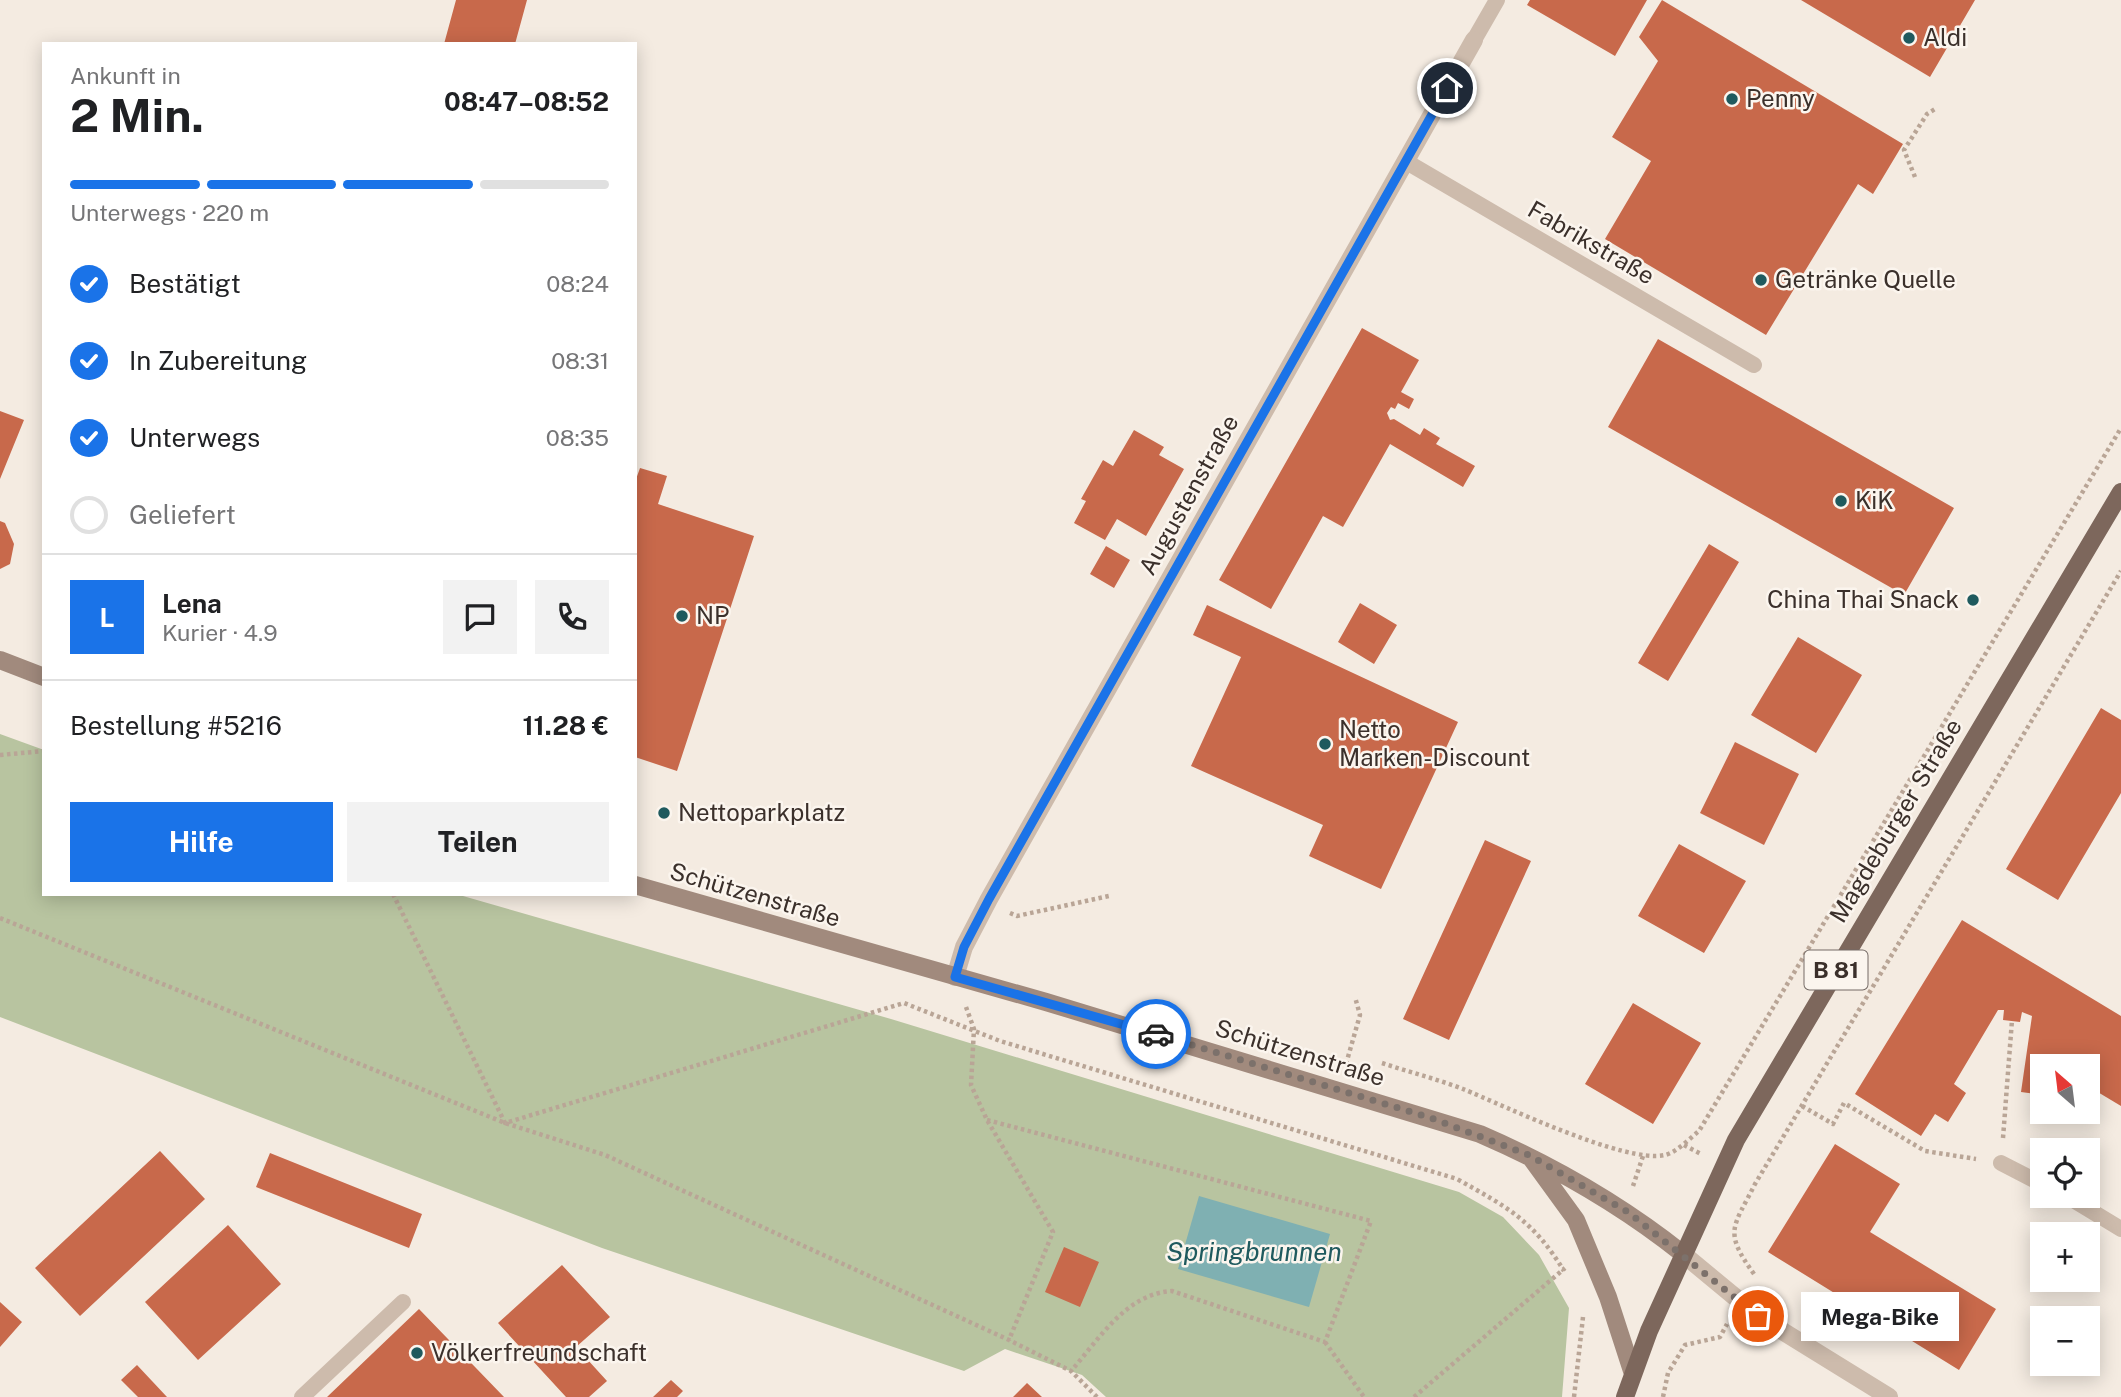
<!DOCTYPE html>
<html lang="de">
<meta charset="utf-8">
<style>
body{margin:0;font-family:"Public Sans",sans-serif;background:#f2f2f2;color:#202124;height:100vh;display:flex;flex-direction:column;font-size:26px;white-space:nowrap}
*{box-sizing:border-box;margin:0}
p{font-size:23px;color:#757577}
.icon{flex:none;width:38px;height:38px;fill:none;stroke:currentColor;stroke-width:2;stroke-linecap:round;stroke-linejoin:round}
.map{position:relative;flex:1;overflow:hidden}
.panel{position:absolute;left:42px;top:42px;width:595px;height:854px;display:flex;flex-direction:column;background:#fff;border-radius:0px;box-shadow:0 4px 18px #0003}
.panel>*{flex:none}
.needle{width:46px;rotate:332deg}
.tools{position:absolute;left:2030px;top:1054px;display:grid;gap:14px}
.tools a{display:grid;place-items:center;width:70px;height:70px;border-radius:0px;background:#fff;box-shadow:0 4px 18px #0003;font-size:35px}
.pin{position:absolute;display:grid;place-items:center;width:60px;height:60px;color:#fff;margin:-30px;border:4px solid #fff;border-radius:50%;box-shadow:0 2px 7px #0007}
.courier{position:absolute;display:grid;place-items:center;width:70px;height:70px;margin:-35px;border:5px solid #1a73e8;border-radius:50%;background:#fff;color:#222;box-shadow:0 2px 9px #0007}
.bubble{position:absolute;height:49px;border-radius:0px;background:#fff;box-shadow:0 4px 18px #0003;font-size:23px;font-weight:700;line-height:49px;text-align:center}
.overview em{font-style:normal;font-weight:700}
.overview div{display:flex;flex-direction:column-reverse}
.overview{display:flex;align-items:center;justify-content:space-between;height:119px;padding:0 28px}
h1{font-size:46px;font-weight:700;line-height:52px}
.bar{display:grid;grid-template-columns:repeat(4,1fr);gap:10px 7px;align-content:center;height:84px;padding:0 28px}
.bar i{height:9px;border-radius:5px;background:#e0e0e0}
.bar .current{background:#1a73e8}
.bar p{grid-column:span 4}
.line{display:flex;align-items:center;gap:18px;padding:0 28px;border-top:2px solid #e0e0e0}
.line div{flex:1}
.round{display:grid;place-items:center;flex:none;width:74px;height:74px;border-radius:0px;background:#f2f2f2}
ol{padding:0 28px;list-style:none}
li{display:flex;align-items:center;gap:21px;height:77px}
li p{margin-inline-start:auto}
li .icon{padding:7px;border-radius:50%;background:#1a73e8;color:#fff;stroke-width:4}
li:last-child{color:#757577}
li i{width:38px;height:38px;border:4px solid #e0e0e0;border-radius:50%}
.action{display:flex;gap:14px;margin-top:auto;padding:14px 28px}
.action a{flex:1;height:80px;border-radius:0px;background:#1a73e8;color:#fff;font-size:28px;font-weight:700;line-height:80px;text-align:center}
.action a+a{background:#f2f2f2;color:#202124}
.map>svg:first-child{display:block}
</style>
<div class="map">
<svg width="2121" height="1397" viewBox="0 0 2121 1397">
<rect width="100%" height="100%" fill="#f4ebe1"/>
<path fill="#b8c4a0" d="M0,734L44,750V894H456L891,1019L1459,1192L1503,1217L1539,1255L1569,1308L1562,1397H1106L1082,1375L1005,1349L964,1371L602,1248L0,1017Z"/>
<path fill="#7fb0b2" d="M1199,1196L1330,1234L1309,1307L1178,1269Z"/>
<path fill="#c8694b" d="M456,0H527L515,44H444Z
M1530,0H1647L1615,56L1527,5Z
M1662,0L1903,144L1873,194L1858,184L1766,335L1605,239L1651,161L1612,137L1658,61L1639,37Z
M1801,0H1975L1930,77Z
M1362,328L1419,360L1401,392L1414,399L1409,409L1398,403L1395,409L1391,407L1387,413L1390,420L1394,419L1420,435L1424,428L1440,438L1436,444L1475,466L1463,487L1390,444L1343,527L1323,516L1271,609L1219,580Z
M1658,339L1954,508L1904,595L1608,427Z
M0,411L24,420L0,479Z
M1134,430L1164,447L1159,455L1184,469L1146,536L1117,519L1105,540L1074,523L1086,501L1081,499L1103,460L1113,466Z
M640,468L667,476L658,504L754,536L677,771L635,757V482Z
M0,521L5,523L14,544L10,564L0,569Z
M1709,544L1739,562L1668,681L1638,663Z
M1106,546L1130,560L1114,588L1090,574Z
M1360,603L1397,625L1374,664L1338,642Z
M1207,605L1458,722L1381,889L1309,856L1323,825L1191,766L1241,657L1193,635Z
M1798,637L1862,675L1816,753L1751,715Z
M2101,708L2121,720V793L2058,900L2006,869Z
M1735,742L1799,774L1764,845L1700,813Z
M1485,840L1531,861L1449,1040L1403,1019Z
M1679,844L1746,881L1704,953L1638,916Z
M1962,920L2121,1016V1106L2091,1088L2088,1093V1066H2042V1095L2021,1092L2032,1016L2022,1012L2020,1022L2003,1020L2004,1010H1998L1954,1084L1966,1093L1948,1122L1935,1114L1921,1136L1855,1094Z
M1633,1003L1701,1043L1653,1124L1585,1084Z
M1835,1144L1900,1184L1870,1232L1996,1309L1959,1370L1768,1252Z
M160,1151L205,1199L80,1316L35,1268Z
M270,1153L422,1214L409,1248L256,1187Z
M228,1225L281,1284L198,1360L145,1302Z
M1064,1247L1099,1262L1080,1307L1045,1292Z
M562,1265L610,1317L576,1347L607,1381L589,1397H566L498,1323Z
M0,1302L22,1322L0,1347Z
M419,1309L504,1397H327Z
M137,1365L167,1397H138L121,1380Z
M671,1380L683,1391L677,1397H653Z
M1027,1383L1042,1397H1013Z"/>
<g fill="none" stroke-linecap="round" stroke-linejoin="round">
<path stroke="#b9a596" stroke-width="4.5" stroke-dasharray="3.5 3.5" stroke-linecap="butt" d="M1915,177L1904,150L1927,114L1935,109
M0,755L44,751
M393,894L505,1123L904,1003L1000,1041L1457,1179C1507,1207 1533,1220 1564,1271
M1010,913L1017,916L1109,896
M0,918L505,1123L605,1155L1009,1340L1071,1371L1097,1397
M966,1007L974,1029L971,1085L987,1120L1053,1232L1009,1340
M1382,1063C1409,1072 1437,1079 1463,1089C1505,1106 1625,1164 1665,1155C1677,1152 1689,1139 1699,1131L2121,428
M1346,1064L1360,1015L1355,997
M1802,1106L1833,1124L1844,1103L1925,1151L1976,1159
M987,1120L1371,1221L1325,1342L1172,1291C1126,1294 1100,1338 1071,1371
M2003,1138L2012,1020
M1684,1145L1701,1154
M1633,1186L1643,1156
M1754,1274C1723,1231 1733,1228 1755,1184L2121,571
M1325,1342L1364,1397
M1414,1397L1565,1268
M1574,1397L1583,1317
M1663,1397L1668,1373L1685,1345L1720,1337L1727,1324"/>
<path stroke="#cdbbac" stroke-width="16" d="M1474,40L1497,0
M1405,161L1754,365
M2001,1163L2042,1184
M2065,1195L2121,1229
M302,1397L403,1302"/>
<path stroke="#cdbbac" stroke-width="18" d="M955,977L964,947L989,899L1474,40
M1683,1254L1758,1316L1889,1397"/>
<path stroke="#a18a7d" stroke-width="18" d="M0,660L44,677
M635,885L1046,1002L1480,1134C1554,1166 1620,1204 1683,1254
M1531,1158L1576,1220L1608,1297L1632,1371"/>
<path stroke="#7d675c" stroke-width="18" d="M1625,1397L1649,1331L1736,1140L2121,492"/>
</g>
<g fill="none" stroke-linecap="round" stroke-linejoin="round">
<path stroke="#7c716b" stroke-width="7" stroke-dasharray="0 12.6" d="M1156,1034L1431,1118L1529,1155L1628,1212L1758,1316"/>
<path stroke="#1a73e8" stroke-width="9" d="M1156,1034L955,977L964,947L989,899L1447,88"/>
</g>
<g fill="#1f5a5e" stroke="#fbf5ee" stroke-width="2.5">
<circle cx="1909" cy="38" r="7"/>
<circle cx="1732" cy="99" r="7"/>
<circle cx="1761" cy="280" r="7"/>
<circle cx="1841" cy="501" r="7"/>
<circle cx="1973" cy="600" r="7"/>
<circle cx="682" cy="616" r="7"/>
<circle cx="1325" cy="744" r="7"/>
<circle cx="664" cy="813" r="7"/>
<circle cx="417" cy="1353" r="7"/>
</g>
<g text-anchor="middle" stroke-width="5" stroke-linejoin="round" paint-order="stroke">
<rect fill="#fbf5ee" stroke="#756b66" stroke-width="2" x="1804.5" y="950.5" width="63" height="39" rx="5"/>
<g font-size="23" font-weight="bold" fill="#3b302b">
<text x="1836" y="978">B 81</text>
</g>
<g font-size="24" fill="#3b302b" stroke="#fbf5ee" text-anchor="start">
<text x="1923" y="46">Aldi</text>
<text x="1746" y="107">Penny</text>
<text x="1775" y="288">Getränke Quelle</text>
<text x="1855" y="509">KiK</text>
<text x="1959" y="608" text-anchor="end">China Thai Snack</text>
<text x="696" y="624">NP</text>
<text x="1339" y="738">Netto<tspan x="1339" dy="28">Marken-Discount</tspan></text>
<text x="678" y="821">Nettoparkplatz</text>
<text x="431" y="1361">Völkerfreundschaft</text>
</g>
<g font-size="24" fill="#3b302b" stroke="#fbf5ee">
<text transform="translate(1591 243) rotate(30)" y="8">Fabrikstraße</text>
<text transform="translate(1189 495) rotate(-61)" y="8">Augustenstraße</text>
<text transform="translate(1896 821) rotate(-59)" y="8">Magdeburger Straße</text>
<text transform="translate(755 895) rotate(16)" y="8">Schützenstraße</text>
<text transform="translate(1300 1053) rotate(17)" y="8">Schützenstraße</text>
</g>
<g font-size="26" font-style="italic" fill="#1f5a5e" stroke="#fbf5ee">
<text x="1254" y="1261">Springbrunnen</text>
</g>
</g>
</svg>
<div class="tools">
<a><svg class="needle" viewBox="-14 -14 28 28"><path d="M0-13l5 13h-10z" fill="#e53935"/><path d="M0 13l5-13h-10z" fill="#757577"/></svg></a>
<a><svg class="icon" aria-label="locate" viewBox="0 0 24 24"><circle cx="12" cy="12" r="6"/><path d="M12 2v4M12 18v4M2 12h4M18 12h4"/></svg></a>
<a>+</a>
<a>−</a>
</div>
<div class="pin" style="left:1758px;top:1316px;background:#ea580c"><svg class="icon" aria-label="bag" viewBox="0 0 24 24"><path d="M5 8h14l-1 12H6zM9 8a3 3 0 0 1 6 0"/></svg></div>
<div class="pin" style="left:1447px;top:88px;background:#1f2937"><svg class="icon" aria-label="home" viewBox="0 0 24 24"><path d="M3 11l9-7 9 7M6 9v11h12V9"/></svg></div>
<div class="courier" style="left:1156px;top:1034px"><svg class="icon" aria-label="car" viewBox="0 0 24 24"><path d="M5 17H2v-5l4-1 3-4h7l3 4 3 1v5h-3M9 17h6M6 11h13"/><circle cx="7" cy="17" r="2"/><circle cx="17" cy="17" r="2"/></svg></div>
<div class="bubble" style="left:1801px;top:1292px;width:158px">Mega-Bike</div>
<section class="panel">
<div class="overview"><div><h1>2 Min.</h1><p>Ankunft in</p></div><em>08:47–08:52</em></div>
<div class="bar"><i class="current"></i><i class="current"></i><i class="current"></i><i></i><p>Unterwegs · 220 m</p></div>
<ol>
<li><svg class="icon" aria-label="check" viewBox="0 0 24 24"><path d="M5 12l5 5 9-10"/></svg>Bestätigt<p>08:24</p></li>
<li><svg class="icon" aria-label="check" viewBox="0 0 24 24"><path d="M5 12l5 5 9-10"/></svg>In Zubereitung<p>08:31</p></li>
<li><svg class="icon" aria-label="check" viewBox="0 0 24 24"><path d="M5 12l5 5 9-10"/></svg>Unterwegs<p>08:35</p></li>
<li><i></i>Geliefert</li>
</ol>
<div class="line" style="height:126px"><b class="round" style="background:#1a73e8;color:#fff">L</b><div><b>Lena</b><p>Kurier · 4.9</p></div><a class="round"><svg class="icon" aria-label="chat" viewBox="0 0 24 24"><path d="M4 5h16v11H9l-5 4z"/></svg></a><a class="round"><svg class="icon" aria-label="phone" viewBox="0 0 24 24"><path d="M5 4h4l2 5-3 2q2 4 5 5l2-3 5 2v4C11 20 4 13 5 4z"/></svg></a></div>
<div class="line" style="height:91px"><div>Bestellung #5216</div><b>11.28 €</b></div>
<div class="action"><a>Hilfe</a><a>Teilen</a></div>
</section>
</div>
